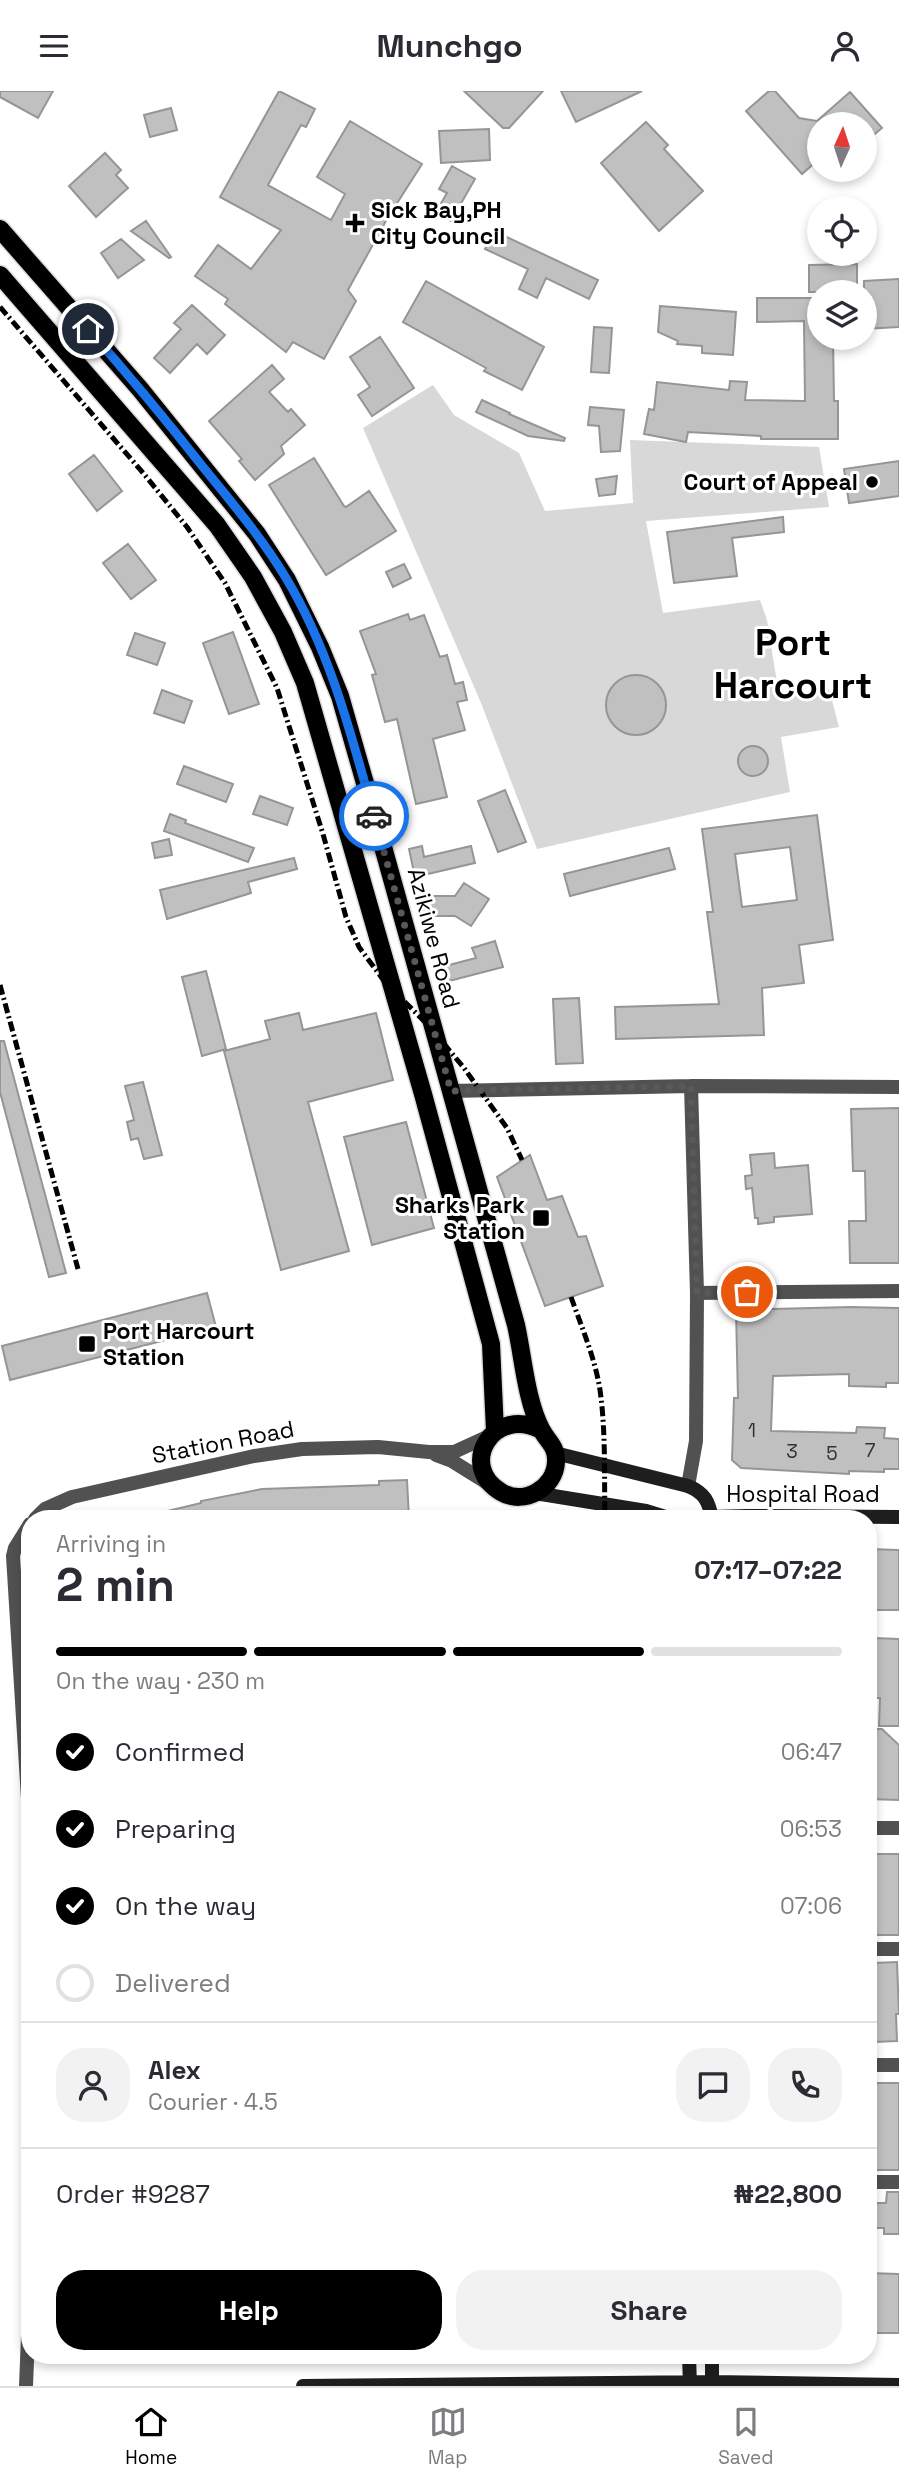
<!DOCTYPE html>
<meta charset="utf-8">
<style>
body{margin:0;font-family:"Space Grotesk",sans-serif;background:#f2f2f3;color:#2b2b33;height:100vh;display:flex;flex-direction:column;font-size:26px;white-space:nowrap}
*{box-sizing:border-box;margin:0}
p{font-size:23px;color:#7c7c81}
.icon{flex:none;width:38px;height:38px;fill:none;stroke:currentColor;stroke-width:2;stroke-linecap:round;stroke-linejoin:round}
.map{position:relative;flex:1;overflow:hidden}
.sheet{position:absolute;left:21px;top:1419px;width:856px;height:854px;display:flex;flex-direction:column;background:#fff;border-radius:28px;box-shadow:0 4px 10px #0003}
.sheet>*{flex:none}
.needle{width:46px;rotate:3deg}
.tools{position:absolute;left:807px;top:21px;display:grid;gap:14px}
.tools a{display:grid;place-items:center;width:70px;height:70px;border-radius:50%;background:#fff;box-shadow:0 4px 10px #0003;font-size:35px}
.pin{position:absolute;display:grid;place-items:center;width:60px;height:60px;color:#fff;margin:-30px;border:4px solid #fff;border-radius:50%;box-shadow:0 2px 7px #0007}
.courier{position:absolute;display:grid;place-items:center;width:70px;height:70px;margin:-35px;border:5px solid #1a73e8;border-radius:50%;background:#fff;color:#222;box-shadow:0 2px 9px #0007}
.overview em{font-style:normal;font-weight:700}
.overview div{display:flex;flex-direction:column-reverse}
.overview{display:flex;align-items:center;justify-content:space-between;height:119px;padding:0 35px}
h1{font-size:46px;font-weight:700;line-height:52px}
.bar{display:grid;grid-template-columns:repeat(4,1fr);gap:10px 7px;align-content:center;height:84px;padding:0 35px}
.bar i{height:9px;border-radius:5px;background:#e1e1e2}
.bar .active{background:#000}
.bar p{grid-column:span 4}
.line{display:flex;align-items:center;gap:18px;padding:0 35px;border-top:2px solid #e1e1e2}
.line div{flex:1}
.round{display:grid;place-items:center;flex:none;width:74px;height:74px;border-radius:28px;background:#f2f2f3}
ol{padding:0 35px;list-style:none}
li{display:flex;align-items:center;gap:21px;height:77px}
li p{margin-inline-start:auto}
li .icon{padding:7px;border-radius:50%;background:#000;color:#fff;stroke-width:4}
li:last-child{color:#7c7c81}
li i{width:38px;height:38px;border:4px solid #e1e1e2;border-radius:50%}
.button{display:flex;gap:14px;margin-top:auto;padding:14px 35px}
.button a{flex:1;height:80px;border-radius:28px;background:#000;color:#fff;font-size:28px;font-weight:700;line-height:80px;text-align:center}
.button a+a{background:#f2f2f3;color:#2b2b33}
header{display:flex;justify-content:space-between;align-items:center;height:91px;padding:0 35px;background:#fff;font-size:32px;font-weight:700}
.tab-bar{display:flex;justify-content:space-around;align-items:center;height:98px;border-top:2px solid #e1e1e2;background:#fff;font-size:19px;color:#7c7c81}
.tab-bar a{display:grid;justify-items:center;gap:4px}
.tab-bar .active{color:#000}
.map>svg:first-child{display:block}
</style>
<header><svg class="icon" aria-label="menu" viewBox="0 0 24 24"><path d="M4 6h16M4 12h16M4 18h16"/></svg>Munchgo<svg class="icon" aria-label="person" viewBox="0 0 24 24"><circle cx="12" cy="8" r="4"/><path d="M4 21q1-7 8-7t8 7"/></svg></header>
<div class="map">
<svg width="899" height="2295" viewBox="0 0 899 2295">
<rect width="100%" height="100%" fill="#fff"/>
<path fill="#d8d8d8" d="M433,294L454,324L519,362L545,420L633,412L630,349L819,356L829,416L646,430L663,522L760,509L767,529L779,604L829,598L839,636L781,646L790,701L537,758L481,612L363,337Z"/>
<path fill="#c0c0c0" stroke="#959595" stroke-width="2" fill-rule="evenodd" d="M0,0H53L38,27L0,6Z
M279,0L315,18L306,36L301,34L268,94L331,129L345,103L317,86L350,30L422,73L387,128L348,199L356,210L324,268L293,251L286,261L225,213L228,208L195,185L218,154L251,178L281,139L220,106Z
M464,0H543L509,37H503Z
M561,0H642L576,31Z
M769,0H775L799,27L817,30L850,1L882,37L864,52V33H819V68L802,83L746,20Z
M171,17L177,39L150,46L144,24Z
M646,31L668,54L664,58L703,100L659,140L601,72Z
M489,38L490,69L441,72L439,40Z
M105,62L121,79L116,84L128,97L96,126L69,95Z
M452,75L475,88L451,130L436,121L447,102L439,98Z
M146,130L171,166L169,167L131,140Z
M494,140L598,189L589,208L546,187L537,207L519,198L528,178L485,158Z
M121,148L144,169L118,187L101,162Z
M857,173V201H809V174Z
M899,188V236L864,238V190Z
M426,190L544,256L522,299L484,280L486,277L403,231Z
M757,207H819V247H833L834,310H838V348H761V345L688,341L686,351L644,343L649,318L654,319L657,291L729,299L730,290L747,291L745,309L805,310L804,230L757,231Z
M192,214L225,244L207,263L197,253L170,282L154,267L181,238L174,232Z
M660,215L736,221L733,264L702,262V255L677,253L678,250L658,241Z
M594,236L612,237L609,282L591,281Z
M380,246L414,297L372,325L358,304L370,296L350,266Z
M272,274L284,288L269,301L288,321L291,318L305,334L281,355L284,363L255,389L239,370L242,368L209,330Z
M482,309L510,322L509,323L565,347L564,350L528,345L476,321Z
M590,316L624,319L620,360L601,361L599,335L588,334Z
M94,364L122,400L97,420L69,383Z
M314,367L344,415L346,416L369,400L396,440L326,484L269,394Z
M899,370V405L849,412L844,378Z
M617,385L615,403L599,405L596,388Z
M783,426L784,441L732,447L737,485L674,492L667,441Z
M128,453L156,489L131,508L103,472Z
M404,473L411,487L393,496L386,481Z
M408,523L410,529L424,524L440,566L447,564L455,593L463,591L467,609L457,611L465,639L433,648L447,706L416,713L397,628L385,631L372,584L376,583L360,540Z
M233,541L259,613L229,623L203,552Z
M135,542L165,552L157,574L127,564Z
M606 614a30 30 0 1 1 60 0a30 30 0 1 1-60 0Z
M162,599L192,610L184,632L154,622Z
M738 670a15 15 0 1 1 30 0a15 15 0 1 1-30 0Z
M184,675L233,693L226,711L177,693Z
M505,699L526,751L498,761L478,710Z
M260,705L293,717L287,734L253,723Z
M170,723L186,729L185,732L254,757L248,771L164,740Z
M817,724L833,849L799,854L804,892L762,897L764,944L616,948L615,916L719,913L707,821H713L702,738ZM790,756L797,809L742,816L735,763Z
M169,748L172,764L155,767L152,752Z
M422,755L424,766L471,755L475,772L415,786L409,758Z
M669,757L675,778L570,805L564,783Z
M294,767L297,778L248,791L251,802L167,828L160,799Z
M464,792L489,808L471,835L455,825H422L423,805H455Z
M495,850L503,876L449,890L445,875L476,867L472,857Z
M206,880L226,958L202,965L182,886Z
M579,907L583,972L556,973L553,908Z
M299,922L303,939L376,922L393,989L308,1011L349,1160L281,1179L224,960L270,948L265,930Z
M0,950H4L66,1182L49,1186L0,1001Z
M143,991L162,1064L144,1068L138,1047L131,1049L127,1031L134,1029L125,995Z
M899,1017V1172H850L849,1130H866L865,1080H853L851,1018Z
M406,1031L434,1137L372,1154L344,1046Z
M774,1062L775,1077L808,1074L812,1123L774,1126V1131L758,1133V1127H755L752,1097L746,1098L745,1085L752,1084L750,1064Z
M530,1064L547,1109L562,1105L578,1146L586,1145L603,1195L545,1215L497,1086Z
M207,1202L216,1236L10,1289L2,1255Z
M851,1216L899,1217V1292H886V1296L849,1295V1283L773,1285L771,1340L856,1342L857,1336L885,1337L884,1347L899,1348V1378H884V1381L849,1380V1383L741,1377L732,1369L734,1307H738L736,1219Z
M407,1389L409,1428H381L380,1421L279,1425L261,1428H155V1423L201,1412V1410L262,1398L379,1394V1390Z
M868,1458L899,1459V1519H868Z
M874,1547L899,1548V1635H879L880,1607H873Z
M868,1638H882L899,1654V1709L868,1708Z
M876,1763H899V1844H868V1764Z
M897,1871L899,1923H896L897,1950L874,1951L873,1922H871L872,1902H875L874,1872Z
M868,1992H899V2079H874V2077H868Z
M887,2101H899V2143H884V2137H868V2112H886Z
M868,2182L899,2183V2242H868Z"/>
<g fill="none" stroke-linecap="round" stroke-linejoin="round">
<g stroke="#dbdbdb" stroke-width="21">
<path id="primary" d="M0,138L140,298L257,443L287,489L320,556L340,605L375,727L516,1234C523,1265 526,1309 541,1338C547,1350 557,1355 556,1371C555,1397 524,1415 501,1401C457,1375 493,1314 541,1339
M0,184L217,434L253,486L283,541L305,592L423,1003L491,1253L495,1340"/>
</g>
<path stroke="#515151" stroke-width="14" d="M451,1000L691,995L899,996
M697,1202L899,1200
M436,1364L452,1370L489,1393
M688,1395L696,1350L697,1202L691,995
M35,1428L45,1418L72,1406L254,1365L302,1358L378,1356L429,1361H454L489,1345
M30,1433L15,1457L13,1465L30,1740
M868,1737H899
M868,1858H899
M868,1974H899
M868,2091H899
M26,2295L30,2194"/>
<path stroke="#1e1e1e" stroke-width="14" d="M555,1362L688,1395C705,1402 709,1411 712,1428
M535,1402L646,1420L672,1428
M707,1428L712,1426L747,1425L899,1426
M689,2264L690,2295
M303,2295L712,2291L899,2294
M712,2295V2264"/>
<use href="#primary" stroke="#000" stroke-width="18"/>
<path stroke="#000" stroke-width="5" stroke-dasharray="10 3.5 2 3.5" stroke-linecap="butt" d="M0,216L144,383L187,436L225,492L277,597L323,743L346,826L359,856L385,891L430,936L464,977L507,1037L522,1069
M0,894L78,1178
M571,1206C582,1237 595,1267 600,1299C606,1341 604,1385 605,1428"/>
</g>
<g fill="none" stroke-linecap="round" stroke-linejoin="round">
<path stroke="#595959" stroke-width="7" stroke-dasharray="0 12.6" d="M374,725L451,1000L691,995L697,1202L747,1201"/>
<path stroke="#1a73e8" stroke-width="9" d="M88,238C128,283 166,329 203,376C232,412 262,447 286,487C330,560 351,643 374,725"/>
</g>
<g fill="#000" stroke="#fff" stroke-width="2.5">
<path d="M351.5 121.5h7v7h7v7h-7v7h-7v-7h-7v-7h7z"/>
<circle cx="872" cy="391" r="7"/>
<rect x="532" y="1118" width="18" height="18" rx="3.5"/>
<rect x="78" y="1244" width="18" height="18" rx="3.5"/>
</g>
<g text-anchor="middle" stroke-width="6" stroke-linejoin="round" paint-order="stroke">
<g font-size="19" fill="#303030">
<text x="752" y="1346">1</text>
<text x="870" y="1366">7</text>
<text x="792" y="1367">3</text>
<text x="832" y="1369">5</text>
</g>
<g font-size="23" font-weight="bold" fill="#000" stroke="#fff" text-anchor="start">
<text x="371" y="127">Sick Bay,PH<tspan x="371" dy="26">City Council</tspan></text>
<text x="858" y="399" text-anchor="end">Court of Appeal</text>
<text x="525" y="1122" text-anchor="end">Sharks Park<tspan x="525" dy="26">Station</tspan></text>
<text x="103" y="1248">Port Harcourt<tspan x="103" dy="26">Station</tspan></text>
</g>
<g font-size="23" fill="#000" stroke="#fff">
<text transform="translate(434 847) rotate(75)" y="8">Azikiwe Road</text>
<text transform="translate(223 1351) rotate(-11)" y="8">Station Road</text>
<text x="803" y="1411">Hospital Road</text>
</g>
<g font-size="37" font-weight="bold" fill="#000" stroke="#fff">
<text x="793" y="564">Port<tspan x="793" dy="43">Harcourt</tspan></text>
</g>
</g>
</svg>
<div class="tools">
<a><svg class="needle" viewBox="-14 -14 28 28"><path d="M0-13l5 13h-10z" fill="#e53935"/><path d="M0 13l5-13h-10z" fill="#7c7c81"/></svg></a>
<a><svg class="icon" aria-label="locate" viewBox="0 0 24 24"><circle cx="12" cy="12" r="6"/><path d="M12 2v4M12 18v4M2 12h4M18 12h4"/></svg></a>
<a><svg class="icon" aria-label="layers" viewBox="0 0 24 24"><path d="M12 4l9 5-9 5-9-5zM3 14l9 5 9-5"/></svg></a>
</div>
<div class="pin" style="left:747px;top:1201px;background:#ea580c"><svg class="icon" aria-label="bag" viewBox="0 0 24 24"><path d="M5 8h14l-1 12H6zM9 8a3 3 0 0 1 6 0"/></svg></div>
<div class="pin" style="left:88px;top:238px;background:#1f2937"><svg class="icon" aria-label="home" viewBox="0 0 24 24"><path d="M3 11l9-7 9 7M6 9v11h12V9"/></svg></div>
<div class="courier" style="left:374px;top:725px"><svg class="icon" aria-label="car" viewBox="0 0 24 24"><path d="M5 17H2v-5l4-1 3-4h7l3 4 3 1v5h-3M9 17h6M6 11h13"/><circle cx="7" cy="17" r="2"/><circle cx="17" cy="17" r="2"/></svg></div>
<section class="sheet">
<div class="overview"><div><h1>2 min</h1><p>Arriving in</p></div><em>07:17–07:22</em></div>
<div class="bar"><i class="active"></i><i class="active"></i><i class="active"></i><i></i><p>On the way · 230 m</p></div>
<ol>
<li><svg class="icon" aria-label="check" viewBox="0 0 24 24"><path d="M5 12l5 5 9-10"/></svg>Confirmed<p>06:47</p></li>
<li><svg class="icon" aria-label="check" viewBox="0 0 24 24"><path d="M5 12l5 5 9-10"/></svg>Preparing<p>06:53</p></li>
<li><svg class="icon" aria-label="check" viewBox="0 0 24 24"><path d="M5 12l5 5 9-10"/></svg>On the way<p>07:06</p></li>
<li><i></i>Delivered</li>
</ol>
<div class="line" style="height:126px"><a class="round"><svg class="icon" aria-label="person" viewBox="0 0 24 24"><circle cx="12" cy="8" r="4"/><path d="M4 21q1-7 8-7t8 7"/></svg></a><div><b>Alex</b><p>Courier · 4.5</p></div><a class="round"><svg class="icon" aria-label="chat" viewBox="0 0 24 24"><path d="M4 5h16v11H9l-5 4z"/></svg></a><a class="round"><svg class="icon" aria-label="phone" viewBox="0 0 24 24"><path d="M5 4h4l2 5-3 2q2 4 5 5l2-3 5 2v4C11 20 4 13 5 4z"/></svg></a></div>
<div class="line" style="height:91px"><div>Order #9287</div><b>₦22,800</b></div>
<div class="button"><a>Help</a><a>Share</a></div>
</section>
</div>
<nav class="tab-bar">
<a class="active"><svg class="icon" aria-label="home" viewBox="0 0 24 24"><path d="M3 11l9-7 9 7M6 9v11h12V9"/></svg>Home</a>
<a><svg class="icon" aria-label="map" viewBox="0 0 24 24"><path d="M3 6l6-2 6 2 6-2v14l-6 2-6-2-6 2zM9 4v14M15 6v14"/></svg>Map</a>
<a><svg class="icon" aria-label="saved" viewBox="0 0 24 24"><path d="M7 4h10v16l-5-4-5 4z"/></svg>Saved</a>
</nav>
